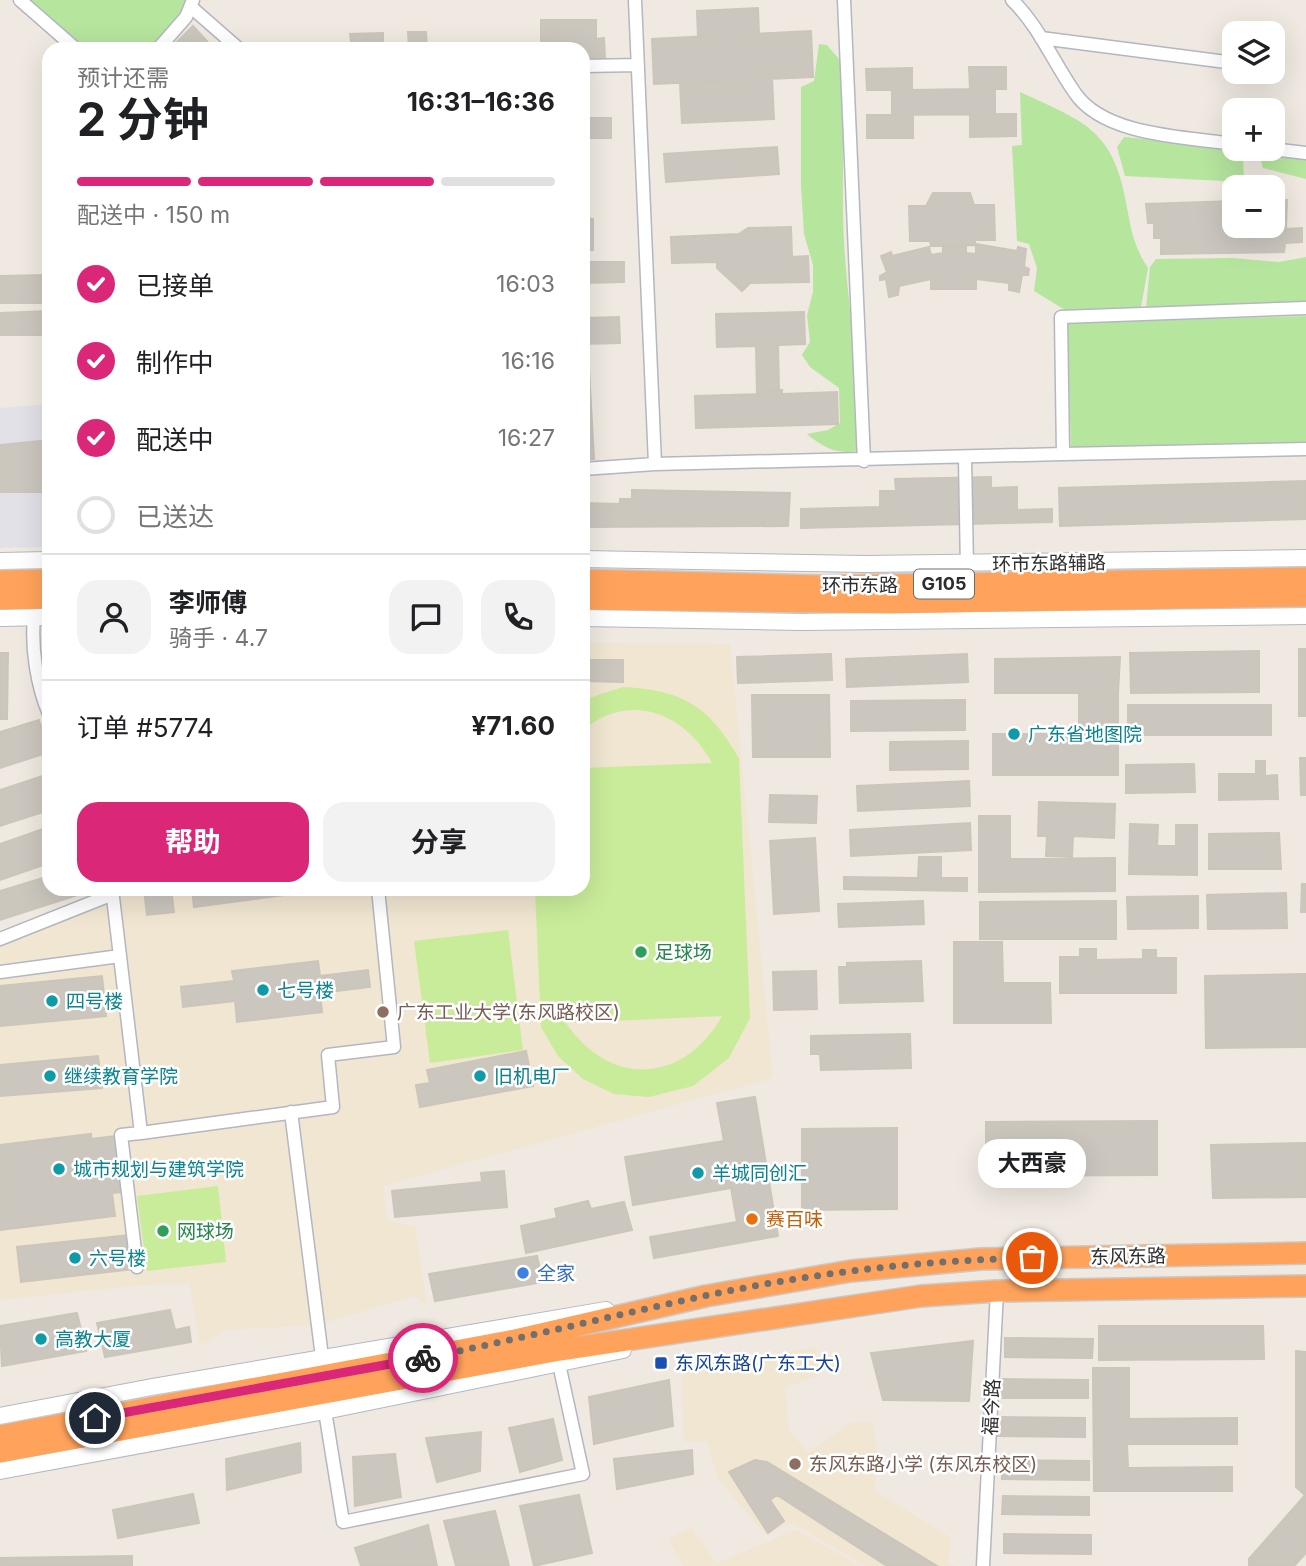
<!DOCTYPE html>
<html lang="zh">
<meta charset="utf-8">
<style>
body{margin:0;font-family:Inter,"Noto Sans SC",sans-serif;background:#f2f2f2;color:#202124;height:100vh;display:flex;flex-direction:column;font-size:26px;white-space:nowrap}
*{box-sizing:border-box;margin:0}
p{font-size:23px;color:#757577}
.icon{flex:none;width:38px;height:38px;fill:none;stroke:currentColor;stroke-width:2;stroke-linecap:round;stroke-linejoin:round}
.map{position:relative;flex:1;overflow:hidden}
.details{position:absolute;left:42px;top:42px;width:548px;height:854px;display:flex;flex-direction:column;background:#fff;border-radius:21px;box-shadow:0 7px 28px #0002}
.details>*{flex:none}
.controls{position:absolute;left:1222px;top:21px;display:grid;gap:14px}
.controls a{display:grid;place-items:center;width:63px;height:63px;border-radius:14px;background:#fff;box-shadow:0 7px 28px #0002;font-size:35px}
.pin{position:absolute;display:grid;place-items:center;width:60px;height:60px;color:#fff;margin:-30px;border:4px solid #fff;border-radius:50%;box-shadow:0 2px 7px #0007}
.courier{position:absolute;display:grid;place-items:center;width:70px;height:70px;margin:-35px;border:5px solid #db2777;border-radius:50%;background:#fff;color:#222;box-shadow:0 2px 9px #0007}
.bubble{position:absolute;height:49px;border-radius:21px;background:#fff;box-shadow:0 7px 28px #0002;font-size:23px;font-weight:700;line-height:49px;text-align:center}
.overview em{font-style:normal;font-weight:700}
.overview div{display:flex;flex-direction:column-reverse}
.overview{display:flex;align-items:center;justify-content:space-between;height:119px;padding:0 35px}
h1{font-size:46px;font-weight:700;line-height:52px}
.bar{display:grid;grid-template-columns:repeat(4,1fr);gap:10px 7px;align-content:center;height:84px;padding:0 35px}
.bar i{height:9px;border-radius:5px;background:#e0e0e0}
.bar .current{background:#db2777}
.bar p{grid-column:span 4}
.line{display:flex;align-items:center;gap:18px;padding:0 35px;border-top:2px solid #e0e0e0}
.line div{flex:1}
.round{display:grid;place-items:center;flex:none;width:74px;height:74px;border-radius:21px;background:#f2f2f2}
ol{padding:0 35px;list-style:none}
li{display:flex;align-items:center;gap:21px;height:77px}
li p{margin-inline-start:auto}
li .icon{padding:7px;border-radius:50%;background:#db2777;color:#fff;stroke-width:4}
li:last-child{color:#757577}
li i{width:38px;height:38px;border:4px solid #e0e0e0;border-radius:50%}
.primary-button{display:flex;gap:14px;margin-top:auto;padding:14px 35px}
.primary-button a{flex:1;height:80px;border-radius:21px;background:#db2777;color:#fff;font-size:28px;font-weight:700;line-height:80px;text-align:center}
.primary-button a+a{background:#f2f2f2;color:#202124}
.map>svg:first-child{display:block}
</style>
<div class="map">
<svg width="1306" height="1566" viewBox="0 0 1306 1566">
<rect width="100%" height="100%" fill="#efe9e1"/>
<path fill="#e3e1e8" d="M49,404V547L0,548V408Z"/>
<path fill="#f0e6d1" d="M583,643L730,644L773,1078L383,1186L387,1221L415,1226L427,1305L414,1296L318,1325L226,1330L200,1346L190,1284L142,1285L0,1300V945L111,903L108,889H583Z
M815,1347L821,1374L785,1388L789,1431L808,1453L849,1423L872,1422L877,1446L875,1491L951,1538L948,1562L955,1566H866L792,1523L765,1534L718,1479L707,1441L684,1442L681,1372Z
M692,1527L716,1563L796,1530L860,1566H683L668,1539Z"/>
<path fill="#b6e59e" d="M20,0H193L158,49H76Z
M819,44L827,45L844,65C845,124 841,184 844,242C848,314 862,378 856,451C837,455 821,446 807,434L828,430L840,423L839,388L810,367L802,355L810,342L807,315L813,292V265L804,234L801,186V87L814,81Z
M1020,92C1083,121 1113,129 1126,202C1131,229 1133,245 1148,268L1141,307L1065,310L1034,291L1037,268L1029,244L1017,241L1012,146L1022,145Z
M1124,137L1217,146L1243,155L1244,182L1125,176L1117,147Z
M1259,153L1306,158V179L1263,168Z
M1306,257V304L1146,308L1150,267L1156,259L1232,258L1279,262Z
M1306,316V443L1071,449L1067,323Z"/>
<path fill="#c9ec9a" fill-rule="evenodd" d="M623,687C683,690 709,706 739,758L750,1018L729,1058L693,1086L649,1097L614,1094L583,1079L558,1056L541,1027L535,889H583V768L712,763C685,713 630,691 583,730V700ZM722,1016C684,1084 610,1088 566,1023Z
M508,930L523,1050L430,1063L414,941Z
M218,1186L226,1262L147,1271L137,1196Z"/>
<path fill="#cbc7bf" stroke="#cbc5ba" stroke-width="2" d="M758,8L759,34L698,37L697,11Z
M541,20H596V39L604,38L605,59H583V49H541Z
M193,26L214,49H170Z
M811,31L813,77L654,84L652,39Z
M408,32H426L427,49H352L350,34L383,33V48H409Z
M969,67H1006V89H995V114H1016V136L970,137V114L913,115V138H867V115H892V90H867L866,69L912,68V90L970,89Z
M772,79L774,119L682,123L680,83Z
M995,89V114L892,115V90Z
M583,118H611V138H583Z
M777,147L779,174L666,182L664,154Z
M933,193H970L974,205H994L995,240H975V245L931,246L930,241H910L909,206H926Z
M1272,200H1287L1286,229L1302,228V242L1285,243L1284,252L1161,254V238H1154V223H1148L1146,204L1234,201V226H1272Z
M583,218L593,219V250H583Z
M791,227L792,257L808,256L809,282L750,283L742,291L717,268V262L672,263L671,237L739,234L748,228Z
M976,244L1017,251L1018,247L1026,249L1024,267L1029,269L1028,275H1022L1019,292L1009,290V283L976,279V289H931V279L899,286L898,295L889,297L886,279L880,280V276L887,272L881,256L891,252L892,256L929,247L931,255L943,253V247H966V253L976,254Z
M583,262H624V282L583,283Z
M46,275V303H0V276Z
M49,311V335H0V313Z
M804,312L805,344L778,345L779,390L757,395L756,346L717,347L716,314Z
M619,317L620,343L583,344V318Z
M583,369H589L594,459H583Z
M767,390H782V394L837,392L838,424L696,428L695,396L767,394Z
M49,440V492H0V445Z
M991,477V488L1017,487V510L1052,509V522L801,528V509L880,507V491H896L895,479Z
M1306,481V519L1060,526L1059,488Z
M632,490L790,493L788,526L583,527V503L620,504V499H632Z
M1299,649H1306V716H1299Z
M1259,651V692L1131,693L1130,653Z
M0,653H8L7,719H0Z
M831,654L832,680L738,683L737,657Z
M967,654L968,682L847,687L846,659Z
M1120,657L1118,693H995V659Z
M584,660H623V682L584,681Z
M1079,693H1118V775H993V734H1079Z
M752,695H829L830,757H753Z
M965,700V730L851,731V701Z
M1128,705H1271V735H1128Z
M39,720L49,752L0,768V732Z
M968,741V769L890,770V742Z
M1300,758H1306V795H1301Z
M1256,761H1265V776L1277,775L1278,799L1219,800V774H1256Z
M1194,764L1195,792L1126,793V765Z
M49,774V810L0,826V790Z
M969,781L970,806L858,811L857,786Z
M770,795L817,796L816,823L769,822Z
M1039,802L1115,804L1114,838L1073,836L1072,857L1046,856L1047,836H1038Z
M979,816H1010V859L1115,858V891L979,892Z
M970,823L971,850L851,856L850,830Z
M1130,824L1158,825L1157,846H1176V825H1197V875L1129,874Z
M49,827V863L0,880V844Z
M1279,833L1281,869H1209V834Z
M815,838L819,911L774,914L770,841Z
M919,857H941V878H967V891L844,889V877L918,878Z
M49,876V889H96L0,920V891Z
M1302,884H1306V912H1301Z
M144,889H171L174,912L147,915Z
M192,889H321L322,890L194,907Z
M1286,893L1287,928L1208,929L1207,895Z
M1198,896V928L1128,929L1127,897Z
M923,901L924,924L839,927L838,904Z
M1116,901V939H980V902Z
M954,942H1002L1003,983H1050L1051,1023H954Z
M1080,949H1096V960L1143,959V950H1156V958H1176V993H1060V957H1080Z
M318,961L320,976L368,970L370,987L320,993L322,1012L237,1022L235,1001L183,1007L181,987L234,981L232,971Z
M921,961L923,1001L840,1003L839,967H847V963Z
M816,971L817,1009L774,1010L773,972Z
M1306,974V1047L1206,1048L1205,976Z
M102,976L106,1016L0,1026V986Z
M910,1034L911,1068L821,1070L820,1054H811V1036Z
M526,1051L533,1086L420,1107L416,1085L430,1083L427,1070Z
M98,1056L102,1088L0,1096V1065Z
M755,1097L778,1236L654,1258L650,1237L737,1222L731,1188L633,1205L625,1157L724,1141L717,1103Z
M1157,1121V1175L986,1176V1122Z
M897,1128V1209L802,1210V1129Z
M91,1134V1139L115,1136L122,1192L112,1193L115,1216L0,1230V1145Z
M1306,1143V1197L1213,1198L1211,1145Z
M504,1171L507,1207L395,1217L392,1191L482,1182L481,1173Z
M588,1201L591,1209L624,1202L632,1230L526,1253L521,1226L557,1218L555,1209Z
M129,1235L134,1269L21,1282L17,1247Z
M537,1256L543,1282L435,1301L429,1274Z
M170,1310L175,1330L189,1327L191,1342L105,1357L97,1323Z
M77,1313L86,1351L2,1366L0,1326Z
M1099,1326H1263L1264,1359L1099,1360Z
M1005,1338L1093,1339L1092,1358L1005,1357Z
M973,1341L969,1401L883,1400L871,1353Z
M1296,1351L1306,1352V1496L1296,1487Z
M1093,1368H1129V1419L1237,1418V1444H1127L1128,1468L1232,1467V1491H1094Z
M1001,1379L1088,1380V1398H1001Z
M669,1380L673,1426L594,1444L589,1397Z
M998,1417L1085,1418V1437L998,1436Z
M553,1419L562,1460L520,1472L509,1428Z
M481,1432L480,1471L437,1482L426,1438Z
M300,1443L301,1472L227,1490L226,1459Z
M692,1450L693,1474L617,1489L614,1459Z
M1301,1452H1306V1472L1302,1467Z
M395,1454L401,1497L355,1506L353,1457Z
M755,1460L767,1462L937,1566H887L777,1495L770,1500L784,1521L768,1533L729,1472Z
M1002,1460L1089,1461V1480L1002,1479Z
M193,1494L199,1523L118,1538L113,1510Z
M1306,1494V1553L1294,1566H1249V1559Z
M579,1495L592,1553L534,1566L520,1506Z
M1003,1496L1089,1497V1515L1002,1514Z
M495,1511L509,1566H456L444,1521Z
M428,1525L437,1566H361L355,1548Z
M1004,1534L1091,1535V1554L1004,1553Z
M132,1556V1566H0V1558Z"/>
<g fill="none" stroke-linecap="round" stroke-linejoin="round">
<g stroke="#b4b7c1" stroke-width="15">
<path id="street" d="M20,0L76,49
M635,0L655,464
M844,0L864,461
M1012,0C1039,26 1053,62 1075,93C1104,136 1186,137 1234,144
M191,7L239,49
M1041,38L1234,63
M158,49L186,17L193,0
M583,66L638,65
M1272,149L1306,153
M1063,454L1306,449
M965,458L967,569
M583,469L655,464L1063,454L1061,317L1306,308
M34,617C31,648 37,686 49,714
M112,889L141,1133L121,1135L137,1267
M0,939L108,896L107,889
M0,972L120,956
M291,1112L322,1357
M141,1133L333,1107L328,1055L394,1047L378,889
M325,1411L343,1522L583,1474L559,1364
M983,1566L997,1291"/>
</g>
<g stroke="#b4b7c1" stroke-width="18">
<path id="secondary" d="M583,559L865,564L1306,558
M0,561L49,560
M0,618L49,617
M583,618L801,622L1306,616
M0,1416L152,1387L606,1310
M0,1471L325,1411L623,1350"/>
</g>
<g stroke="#c9c9c9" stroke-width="24">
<path id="highway" d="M583,580L821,586L1306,578
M0,581L49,580
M0,599L49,598
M583,599L890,603L1306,596
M0,1436L515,1340L706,1296L851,1271L981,1259L1306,1253
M0,1452L560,1350L921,1296L997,1291L1306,1286"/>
</g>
<use href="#street" stroke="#fff" stroke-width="12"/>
<use href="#secondary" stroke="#fff" stroke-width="16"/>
<use href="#highway" stroke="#ffa35c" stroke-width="21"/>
</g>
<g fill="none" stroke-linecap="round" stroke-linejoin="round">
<path stroke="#726f6d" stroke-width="7" stroke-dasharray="0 12.6" d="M423,1358C518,1340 610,1316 704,1296C812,1273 922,1260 1032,1258"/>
<path stroke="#db2777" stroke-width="9" d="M95,1418L423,1358"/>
</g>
<g fill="#0f9aa8" stroke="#fff" stroke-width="2.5">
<circle cx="1014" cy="734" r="7"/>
<circle cx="263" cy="990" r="7"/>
<circle cx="52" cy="1001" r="7"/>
<circle cx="50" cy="1076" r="7"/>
<circle cx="480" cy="1076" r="7"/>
<circle cx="59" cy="1169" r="7"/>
<circle cx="698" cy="1173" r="7"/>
<circle cx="75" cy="1258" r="7"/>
<circle cx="41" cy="1339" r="7"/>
</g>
<g fill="#2e9e5b" stroke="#fff" stroke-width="2.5">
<circle cx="641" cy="952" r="7"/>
<circle cx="163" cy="1231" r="7"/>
</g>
<g fill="#8d6e63" stroke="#fff" stroke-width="2.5">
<circle cx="383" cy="1012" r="7"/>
<circle cx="795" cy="1464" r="7"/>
</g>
<circle fill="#e8710a" stroke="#fff" stroke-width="2.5" cx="752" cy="1219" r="7"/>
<circle fill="#3f7fe0" stroke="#fff" stroke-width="2.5" cx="523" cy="1273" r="7"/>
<rect fill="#1a4fb4" stroke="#fff" stroke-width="2.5" x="654" y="1356" width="14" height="14" rx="3.5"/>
<g text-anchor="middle" stroke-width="5" stroke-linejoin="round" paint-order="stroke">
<rect fill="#fff" stroke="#6d6d6d" stroke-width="2" x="914" y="569.5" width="60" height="29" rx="5"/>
<g font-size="18" font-weight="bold" fill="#2e2e2e">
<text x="944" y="590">G105</text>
</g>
<g font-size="19" fill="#2e2e2e" stroke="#fff">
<text transform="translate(1049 563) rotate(-1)" y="7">环市东路辅路</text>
<text x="860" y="592">环市东路</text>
<text transform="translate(1128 1256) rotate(-1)" y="7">东风东路</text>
<text transform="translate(991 1407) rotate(-87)" y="7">福今路</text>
</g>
<g font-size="19" fill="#0d838f" stroke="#fff" text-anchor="start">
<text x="1028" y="741">广东省地图院</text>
<text x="277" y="997">七号楼</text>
<text x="66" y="1008">四号楼</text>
<text x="64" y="1083">继续教育学院</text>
<text x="494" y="1083">旧机电厂</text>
<text x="73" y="1176">城市规划与建筑学院</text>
<text x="712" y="1180">羊城同创汇</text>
<text x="89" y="1265">六号楼</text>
<text x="55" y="1346">高教大厦</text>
</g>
<g font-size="19" fill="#27864d" stroke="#fff" text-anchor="start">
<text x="655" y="959">足球场</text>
<text x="177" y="1238">网球场</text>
</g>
<g font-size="19" fill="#785e54" stroke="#fff" text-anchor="start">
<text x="397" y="1019">广东工业大学(东风路校区)</text>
<text x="809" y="1471">东风东路小学 (东风东校区)</text>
</g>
<g font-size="19" fill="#c56008" stroke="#fff" text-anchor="start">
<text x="766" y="1226">赛百味</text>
</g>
<g font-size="19" fill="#366cbe" stroke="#fff" text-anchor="start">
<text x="537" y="1280">全家</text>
</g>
<g font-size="19" fill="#164399" stroke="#fff" text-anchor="start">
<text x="675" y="1370">东风东路(广东工大)</text>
</g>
</g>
</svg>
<div class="controls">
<a><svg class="icon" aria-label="layers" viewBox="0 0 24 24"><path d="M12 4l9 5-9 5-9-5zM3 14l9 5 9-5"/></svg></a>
<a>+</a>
<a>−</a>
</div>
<div class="pin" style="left:1032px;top:1258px;background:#ea580c"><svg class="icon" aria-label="bag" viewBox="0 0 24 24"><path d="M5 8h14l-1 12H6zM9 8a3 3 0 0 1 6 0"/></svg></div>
<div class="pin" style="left:95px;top:1418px;background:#1f2937"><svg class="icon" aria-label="home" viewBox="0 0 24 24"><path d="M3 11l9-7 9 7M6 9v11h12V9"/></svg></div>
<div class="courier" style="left:423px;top:1358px"><svg class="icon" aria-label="bike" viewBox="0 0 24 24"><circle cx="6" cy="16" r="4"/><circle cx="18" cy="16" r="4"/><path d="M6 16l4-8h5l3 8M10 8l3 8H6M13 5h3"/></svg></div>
<div class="bubble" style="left:978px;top:1139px;width:108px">大西豪</div>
<section class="details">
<div class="overview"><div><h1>2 分钟</h1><p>预计还需</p></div><em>16:31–16:36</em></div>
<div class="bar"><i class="current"></i><i class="current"></i><i class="current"></i><i></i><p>配送中 · 150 m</p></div>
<ol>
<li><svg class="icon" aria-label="check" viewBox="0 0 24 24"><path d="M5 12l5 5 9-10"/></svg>已接单<p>16:03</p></li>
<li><svg class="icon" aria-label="check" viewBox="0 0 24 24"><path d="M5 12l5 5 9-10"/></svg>制作中<p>16:16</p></li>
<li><svg class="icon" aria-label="check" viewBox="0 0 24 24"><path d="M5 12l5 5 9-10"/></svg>配送中<p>16:27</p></li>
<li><i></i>已送达</li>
</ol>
<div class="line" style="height:126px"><a class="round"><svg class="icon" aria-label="person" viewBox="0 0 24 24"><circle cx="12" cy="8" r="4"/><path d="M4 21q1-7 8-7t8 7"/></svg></a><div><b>李师傅</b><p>骑手 · 4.7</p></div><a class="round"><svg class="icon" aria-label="chat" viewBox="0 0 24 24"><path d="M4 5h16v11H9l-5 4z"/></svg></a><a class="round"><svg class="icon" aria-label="phone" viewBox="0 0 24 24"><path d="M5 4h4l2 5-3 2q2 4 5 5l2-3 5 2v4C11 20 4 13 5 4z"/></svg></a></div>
<div class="line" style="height:91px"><div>订单 #5774</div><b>¥71.60</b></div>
<div class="primary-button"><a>帮助</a><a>分享</a></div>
</section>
</div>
